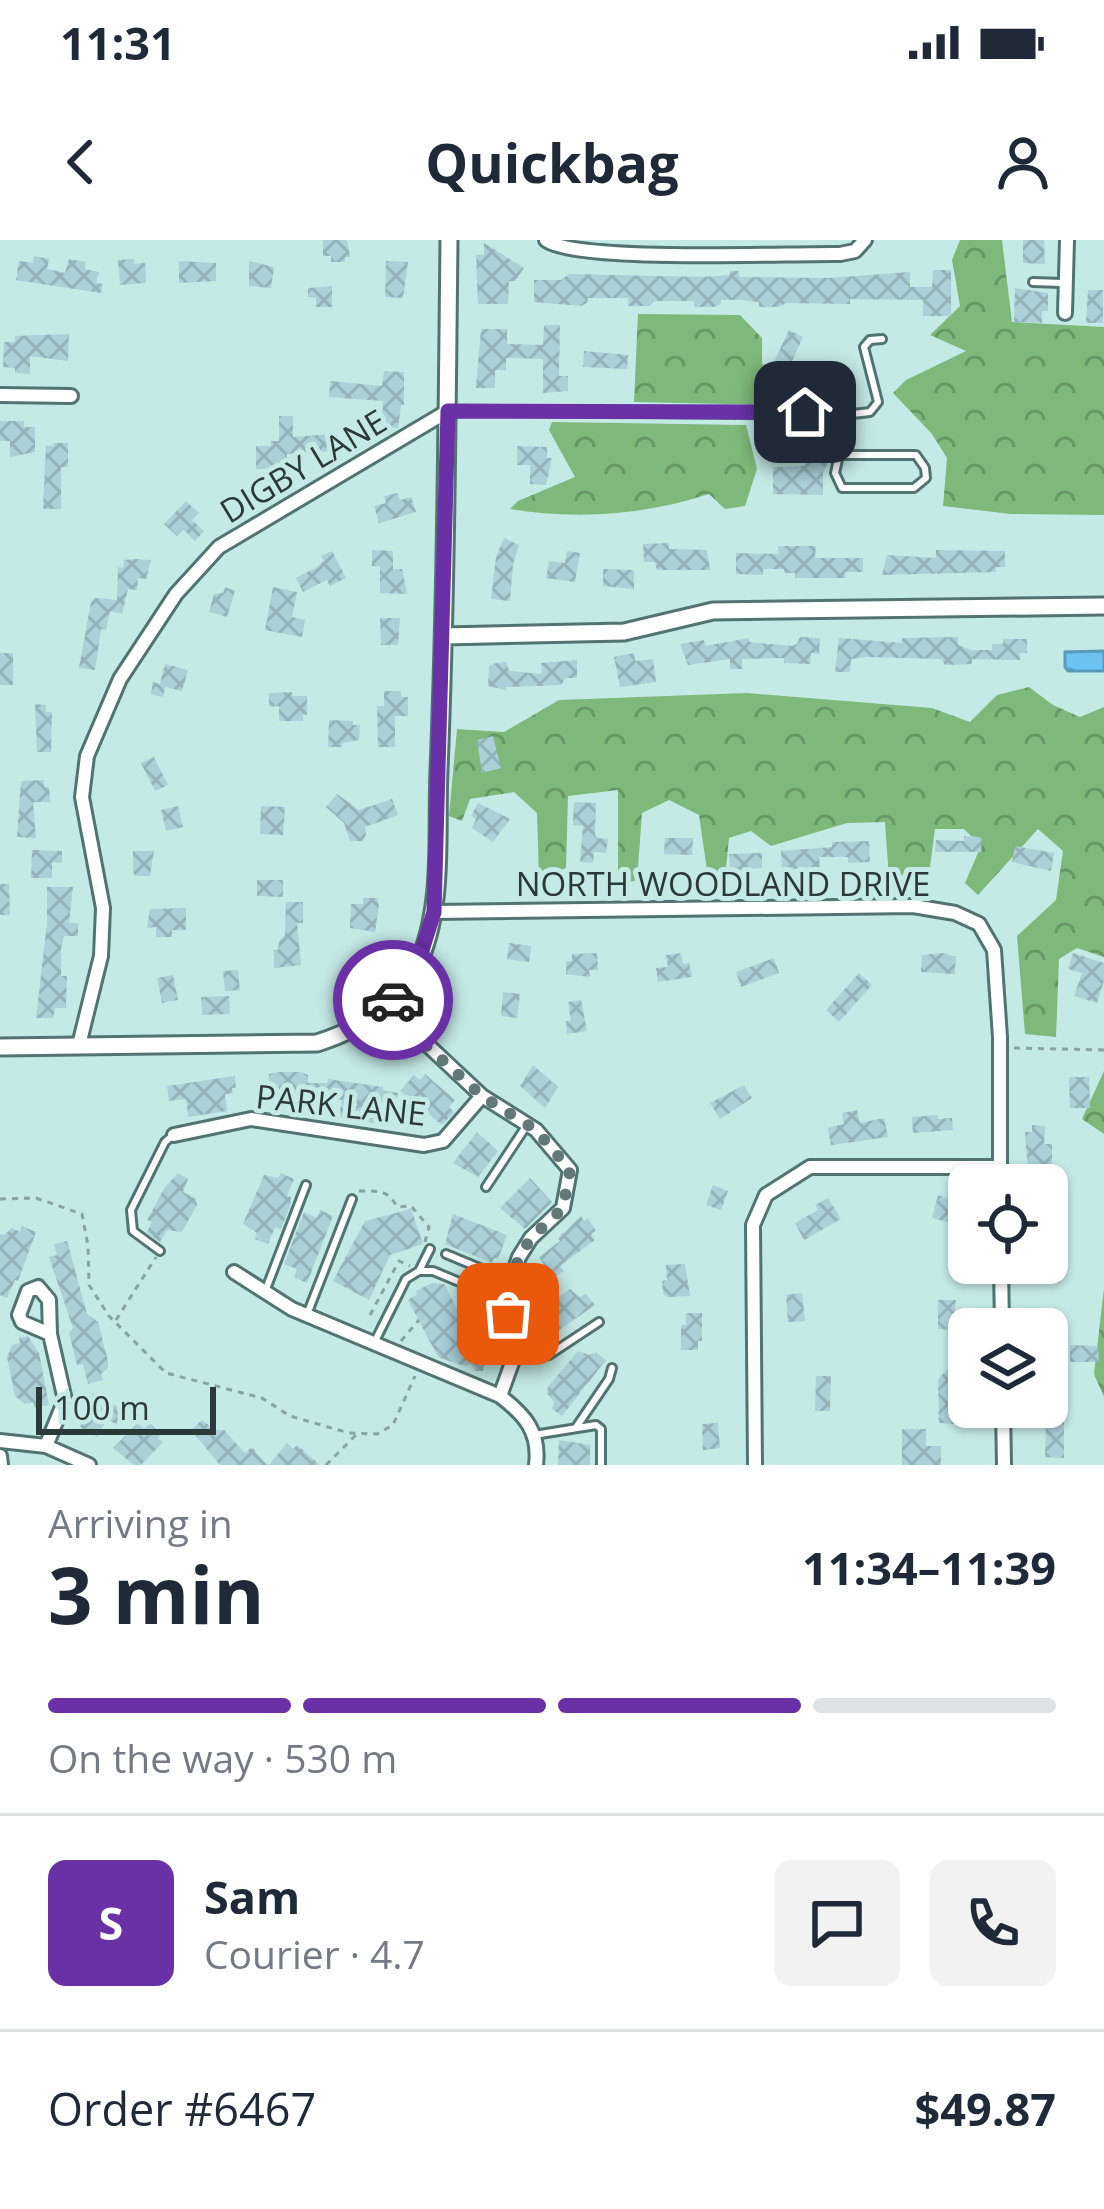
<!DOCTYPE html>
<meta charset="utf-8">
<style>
body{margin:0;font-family:"Open Sans",sans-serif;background:#f2f2f3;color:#1f2937;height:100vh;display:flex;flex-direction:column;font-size:45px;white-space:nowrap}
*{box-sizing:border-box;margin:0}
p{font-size:39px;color:#747a83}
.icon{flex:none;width:66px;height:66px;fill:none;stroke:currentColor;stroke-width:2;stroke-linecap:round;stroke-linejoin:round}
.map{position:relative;height:1225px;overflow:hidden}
.side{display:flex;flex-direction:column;background:#fff;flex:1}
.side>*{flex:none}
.buttons{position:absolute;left:948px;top:924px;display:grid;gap:24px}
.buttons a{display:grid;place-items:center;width:120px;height:120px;border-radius:18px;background:#fff;box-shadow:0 3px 9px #0004;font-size:60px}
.scale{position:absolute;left:36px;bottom:30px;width:180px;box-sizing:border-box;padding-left:12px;border:6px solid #2b3a39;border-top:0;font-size:33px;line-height:42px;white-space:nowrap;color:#2b3a39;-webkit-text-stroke:9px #c4eae6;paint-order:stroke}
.pin{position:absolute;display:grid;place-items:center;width:102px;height:102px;color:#fff;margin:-51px;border-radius:24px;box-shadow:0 6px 18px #0006}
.courier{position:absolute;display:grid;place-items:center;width:120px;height:120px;margin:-60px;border:9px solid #6a30a6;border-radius:50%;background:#fff;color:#222;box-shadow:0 3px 15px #0007}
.summary em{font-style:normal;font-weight:700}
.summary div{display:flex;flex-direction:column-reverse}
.summary{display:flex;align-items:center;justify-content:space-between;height:204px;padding:0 48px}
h1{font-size:78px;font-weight:700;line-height:90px}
.bar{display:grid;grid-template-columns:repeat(4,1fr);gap:18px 12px;align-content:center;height:144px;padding:0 48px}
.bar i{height:15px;border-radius:9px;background:#e0e1e3}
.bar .on{background:#6a30a6}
.bar p{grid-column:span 4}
.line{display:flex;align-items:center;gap:30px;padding:0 48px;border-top:3px solid #e0e1e3}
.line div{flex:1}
.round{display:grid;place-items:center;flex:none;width:126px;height:126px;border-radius:18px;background:#f2f2f3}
.status{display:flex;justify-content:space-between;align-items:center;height:84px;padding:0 60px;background:#fff;direction:ltr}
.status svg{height:33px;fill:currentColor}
header{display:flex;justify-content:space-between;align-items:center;height:156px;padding:0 48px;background:#fff;font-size:54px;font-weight:700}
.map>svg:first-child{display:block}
</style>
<div class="status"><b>11:31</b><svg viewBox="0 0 49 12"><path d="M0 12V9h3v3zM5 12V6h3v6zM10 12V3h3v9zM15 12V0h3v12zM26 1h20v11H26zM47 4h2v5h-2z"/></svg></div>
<header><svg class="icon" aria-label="back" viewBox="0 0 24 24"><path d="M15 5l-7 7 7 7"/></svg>Quickbag<svg class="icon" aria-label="person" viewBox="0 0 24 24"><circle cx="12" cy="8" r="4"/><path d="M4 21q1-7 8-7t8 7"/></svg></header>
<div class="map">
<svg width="1104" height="1225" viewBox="0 0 1104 1225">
<defs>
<pattern id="forest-crowns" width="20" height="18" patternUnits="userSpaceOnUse" patternTransform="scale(3)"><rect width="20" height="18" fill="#7eb87a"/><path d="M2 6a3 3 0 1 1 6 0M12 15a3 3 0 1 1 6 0" fill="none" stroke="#679765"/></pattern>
<pattern id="water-waves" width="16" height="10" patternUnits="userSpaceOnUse" patternTransform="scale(3)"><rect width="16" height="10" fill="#6cc3f2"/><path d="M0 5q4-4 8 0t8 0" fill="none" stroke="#599fc5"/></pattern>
<pattern id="building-cross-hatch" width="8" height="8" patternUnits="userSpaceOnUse" patternTransform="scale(3)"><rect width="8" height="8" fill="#abd0d8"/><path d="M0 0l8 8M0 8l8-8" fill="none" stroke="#93b3ba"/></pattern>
</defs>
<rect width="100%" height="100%" fill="#c4eae6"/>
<path fill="url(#forest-crowns)" d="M960,0H1002L1012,82L1104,87V275L1011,274L943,266L947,218L932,194L893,153L906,140L966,111L930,95L960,66L952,20Z
M638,74L740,75L762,98V123L775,141L803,136L827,122L837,134L840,157L829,166L634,162Z
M552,182L746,185L757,229L745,266L725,269L709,254C645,275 576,280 510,269L518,261L575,237L549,190Z
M1029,447L1053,465L1080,477L1104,467V717L1077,708L1059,719L1056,797L1025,794L1017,696L1056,660L1063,611L1038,589L978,655L965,643L981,606L964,589H935L928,642L889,639L885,582L847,583L771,606L751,591L729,598L725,638L708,637L699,575L669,560L642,573L637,641L618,642V550L568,556L566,628L539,639L537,573L514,552L470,559L462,581L449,576L457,489L504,492L559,460L747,453L932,468L970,482L997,455Z
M1104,831V894L1082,879Z
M1104,1048V1157L1094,1134Z"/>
<path fill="url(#water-waves)" stroke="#589aba" stroke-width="3" d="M1104,411V431H1068L1065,427V412Z"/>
<path fill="url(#building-cross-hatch)" d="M323,0H347L350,17H345V22H331V16H323Z
M1023,0H1044L1045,24L1023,23Z
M484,3L524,28L515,41H509L508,64H478L476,15H484Z
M34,16L49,19L47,29L65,33L69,19L86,22L85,29L99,32L96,43L103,44L101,53L16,40L19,21L33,23Z
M134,19V24L145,23L146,43L120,45L118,20Z
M179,21L216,23V41L179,43Z
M249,21L274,27L271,48L249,46Z
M386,21L408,22L403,58L385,57Z
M933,30H951V76H923V60L850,59V64L786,63L779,67H759V62L741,60H721V64L714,67H694V61H655L649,66H628L629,58H588L587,63L581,66L534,62V40H561L569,34L703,37L730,35V31H739V37L828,38L910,32V47H932Z
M332,46V67H316V58L308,57V48Z
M1015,48L1048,53V71H1042V83L1014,82Z
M1088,50H1103V83H1086Z
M544,85H560L559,136H568V151L543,153V119L506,118V130H495V148H476L481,89H507V104L543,105Z
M789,90L803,97L789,128L783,129L773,124Z
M69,94L68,121L30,116V134L15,133V128L3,127L4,102H15V96Z
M584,111L628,115L627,129L583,127Z
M384,131L404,132V165H401L398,188L382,187L383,161L329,157L330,141L382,146Z
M279,176H293V197L332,194L333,211L287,214V236H271L265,229H256V206H271V201H279Z
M0,181H24V187H35V212L10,217V201H0Z
M54,203H68V227H61V269H43L46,206H53Z
M517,206L547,207V218H552L546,245L530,244V225H517Z
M818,212L830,219L823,232V255L773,254V227L804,226Z
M397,253L400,260L411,257L416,272L379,283L374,266L386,263L384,256Z
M186,261L199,273L192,280L204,291L195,301L184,290L177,296L164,284Z
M504,298L519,305L513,324L510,361L491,359L496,317Z
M669,303V309L707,310L710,330H657L655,322H644L643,304Z
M778,306H816L815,318H863V332H845V338H795V333H784V329H763V335L736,334V313L778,314Z
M372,310L393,311V329H402L407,354L380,353V326H372Z
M936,310L1005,311V327H996V332L882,335L887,315L936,318Z
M332,311L346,338L330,346L327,340L303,352L296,338L315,328L324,321L321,316Z
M567,311L580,313L575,342L546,338L549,321L565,323Z
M134,319L151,320L146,339L138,338L137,350L128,349L122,374L110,371L106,390L101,389L95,430L79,428L91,362L95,358L117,360L118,327L123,328L124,320Z
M603,329L634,330V349L603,346Z
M225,347L235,351L227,377L209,372L214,354L223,353Z
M273,347L297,352L292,377L305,380L302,397L265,390Z
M380,378H400L398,405H381Z
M800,397L820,398L819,414L811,413L810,424L784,423V418L742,419V429H730V419L688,425L680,404L704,400L705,406L749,398V402L792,406L797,404Z
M958,397V405L971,410H992V404H1003V399H1027V413H1020V420L972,419V424L945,425L941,419L867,417L851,419L850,432H835L839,398L902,403V398Z
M0,413H13V445H0Z
M634,413L635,421L653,419L656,442L620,447L614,417Z
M577,420V438H566L561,445L506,447V450L488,446L489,426L496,423L506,422L509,431L542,434L541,423Z
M165,424L188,430L182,451L165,447L163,457L151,454L153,442L160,444Z
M384,451H401V457H408V476H395V507H378L377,466H384Z
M292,452V456H307V475L303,474V481H279V466L269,467V453Z
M35,464L46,465V472H52L51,512H37Z
M329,480L353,481V485H360L359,500L343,503L342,507H328Z
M493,496L501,528L482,533L477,500Z
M154,517L168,545L155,551L141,523Z
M44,540V547H49L50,562H33L36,598L17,597L21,541Z
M337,554L359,570L392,559L398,575L365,587L366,595L362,601H350L344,583L326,567Z
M574,562L596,563L595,594L597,598L608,599L606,613L594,612L593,623L580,622L583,586L573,585Z
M478,563L510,579L493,602L472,588L476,579L471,576Z
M178,566L183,587L166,591L161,570Z
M261,566L285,567L283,595L260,594Z
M964,596L982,597L981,612H935L936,600L964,601Z
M665,598H693L692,615L664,614Z
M869,601L870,622L848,623V617H819L820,629H782L781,611L832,607V602Z
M1015,606L1054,613L1051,631L1012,622Z
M32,610L62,611V623L52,622V638H31Z
M133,611H154L150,636H135L133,632Z
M762,613V628L730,631L729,614Z
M257,640H283V657L257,656Z
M0,644H9L10,675H0Z
M47,647H73L69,683H78V696H64L61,709V736H67L66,768H55L53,778H36L47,683Z
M363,658H377L379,665L375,692L350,688L351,664H363Z
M286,662H303V683H297L301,725L274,728V710H278L279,701L285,695Z
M186,668V690H172V697H156V687L147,688L150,669Z
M509,703L531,706L529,722L507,719Z
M597,713L598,730H589L590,737L566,734V721H572V714Z
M681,713L683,724L689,723L692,737L658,742L656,728L668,727L666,715Z
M943,713L956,717L955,734L921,732L922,715Z
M1073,713L1104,723V741L1097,763L1074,756L1082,733L1068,729Z
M358,715L376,729L362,745L345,732Z
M774,718L779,733L741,747L736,732Z
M238,730L240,750L225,751L223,731Z
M859,733L872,745L839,782L826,770Z
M173,735L178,760L162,763L157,738Z
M503,752L520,754L517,778L501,776Z
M229,756L230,774L202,775L201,757Z
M581,760L587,791L567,794L566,781L571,780L568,762Z
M533,825L558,847L545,868L520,846Z
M278,832H301L308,835V843H327L328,839L383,847V850L398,853L395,870L380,867L377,884L339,877L342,860L316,855V860H295V865L260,859V842H269V834Z
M425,834L455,860L449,867L454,872L442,885L400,851L414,835L420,840Z
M235,836L236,848H232L233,853L225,854L227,871L188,877L186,859L169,861L167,846Z
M1069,837H1089L1090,868H1070Z
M744,845L752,858L720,879L710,863Z
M857,870L860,883L884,878L888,897L831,905L828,888L844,884L842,873Z
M938,875V879L952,878L953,890L913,893L912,877Z
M1032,885L1045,886L1044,904H1052V924H1045V945H1029L1025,892H1032Z
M477,892L498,911L478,937L453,923Z
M178,933L188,939L183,952L196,959L197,965L182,992L167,990L160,1002L147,992L152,982L147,980L165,947Z
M281,933L294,939L287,956L291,957L290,966L281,989L275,987L268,1004L255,999L257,993L243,984L264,935L278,938Z
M530,938L552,962L525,989L500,968Z
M713,945L728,951L721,970L706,965Z
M938,955L951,959L949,966L969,971L966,987L932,978Z
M828,958L841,979L804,1000L795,983L818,970L815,965Z
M411,969L423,1004L390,1015L369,1060L333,1041L365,981Z
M320,970L333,976L307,1043L294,1037L297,1029L284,1024L304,972L317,978Z
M453,974L507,995L498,1019L494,1018L492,1023L445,1004Z
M581,976L584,981L588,978L596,991L591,994L595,1000L560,1026L564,1031L552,1038L539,1017L560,1001L558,998Z
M22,986L36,992L18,1041L15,1040L7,1058L0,1055V994L4,995L12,988L20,992Z
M1047,993H1065L1064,1005H1060V1043H1038L1036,1039V1023H1047Z
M67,1001L87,1074L98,1082L108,1121V1128L101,1134L103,1140L88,1144L83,1124L77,1125L69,1093L73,1088L49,1017L57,1015L54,1004Z
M685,1024L690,1056L668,1057L663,1054L662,1041L667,1040L666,1025Z
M432,1043L444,1044L465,1084L486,1088L493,1102L491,1121H486L483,1131H475L471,1124L464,1126L438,1117L408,1060L417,1054L416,1051Z
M570,1049L579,1057L586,1054L595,1065L535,1107L527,1095V1079Z
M802,1053L805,1081L788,1082L786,1055Z
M938,1060H956L953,1090L938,1089Z
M686,1073H702V1101H698V1110H681V1085H686Z
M28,1096L39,1113L49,1165L35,1168L33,1162L25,1164L15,1156L7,1117L12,1105L20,1103L19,1098Z
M1070,1105L1098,1106L1099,1122H1070Z
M578,1111L589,1115L596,1112L606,1120L562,1176L552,1169L554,1162L547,1153L548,1147Z
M955,1121L967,1134L956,1145L957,1184L939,1183L938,1139Z
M816,1136H831L830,1171H815Z
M93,1153L125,1171L117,1185L107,1179L97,1197L80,1187Z
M1046,1173H1064V1218L1045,1217Z
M202,1180L215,1190H224L245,1213L252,1207L267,1225H220L191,1190Z
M138,1183L144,1189L150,1183L161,1194L158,1198L163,1202L141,1225H134L113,1208Z
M718,1183L720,1208L703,1210L702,1184Z
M902,1189H926V1206H941V1225H902Z
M559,1200L590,1205V1225H558Z
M287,1203L293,1209L297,1205L320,1225H269Z"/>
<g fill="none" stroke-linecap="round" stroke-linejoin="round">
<g stroke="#517471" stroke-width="12">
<path id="service" d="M1033,42L1062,43
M451,171L844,175L870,172L878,162L864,107L870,100L882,99
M805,172L814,201L839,215H916L925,228L926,238L914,248H842L835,233L839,215
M486,947L527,885
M160,1011L133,991L131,970L165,902L172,896
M446,1014L511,1041L508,1074L513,1116
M419,1031L430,1009
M266,1049L306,945
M308,1072L352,959
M375,1101L406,1039L419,1031H433L469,1046L513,1120L549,1115L599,1082
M577,1186L609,1139L612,1128
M534,1195L596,1185L601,1189V1225"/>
</g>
<g stroke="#517471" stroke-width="18">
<path id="minor" d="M546,0C577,23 788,13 840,14L855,11L865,0
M1065,73L1067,0
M0,155L71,156
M434,672L913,666L955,673L979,684L994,710L1000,797V945
M387,767L482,856L536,890L570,930L563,968L531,998L519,1017L511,1041
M79,805L101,716L103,668L82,557L87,516L120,439L176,354L219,307L448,171
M174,895L251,879L424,905L443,901L482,856
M1001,1023L1002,1089
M234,1032L292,1069L500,1156C525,1175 540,1192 536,1225
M500,1156L513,1120
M1003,1167L1004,1225
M0,1201L46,1206L89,1225
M46,1206L65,1160L50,1094L49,1060L38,1047L28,1051L19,1075L22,1082L50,1094
M0,1216L1,1225
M755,1225L753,985L766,955L810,927H1000"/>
</g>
<g stroke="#517471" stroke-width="21">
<path id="tertiary" d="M444,396L624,392L713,371L1104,366
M0,807L317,803C358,790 397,767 416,728C445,669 436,594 439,530C446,353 447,177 449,0"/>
</g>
<path stroke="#87a4a1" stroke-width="3" stroke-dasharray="6 6" stroke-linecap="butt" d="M1014,808L1104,810
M359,951C377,951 388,949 397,967L411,966L429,987L425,1002
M0,959L36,958L82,974L88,1006L89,1045L109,1076L166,1133L262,1158L290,1176L349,1193L377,1194L393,1185L415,1136
M370,1075L399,1021L410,1026
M116,1080L156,1017
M401,1101L419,1080
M326,1225L356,1195"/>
<use href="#service" stroke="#fff" stroke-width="6"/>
<use href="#minor" stroke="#fff" stroke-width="12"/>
<use href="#tertiary" stroke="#fff" stroke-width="15"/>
</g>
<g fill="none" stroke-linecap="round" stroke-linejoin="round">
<path stroke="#617876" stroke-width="12" stroke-dasharray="0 21.6" d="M393,760L387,767L396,778L482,856L536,890L570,930L563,968L531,998L519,1017L508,1052V1074"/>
<path stroke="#6a30a6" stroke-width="15" d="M393,760L417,726L434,672L448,171L805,172"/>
</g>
<g text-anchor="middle" stroke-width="10" stroke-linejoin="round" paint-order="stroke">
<g font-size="33" fill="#2b3a39" stroke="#c4eae6">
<text transform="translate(303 226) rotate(-31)" y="12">DIGBY LANE</text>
<text x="723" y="656">NORTH WOODLAND DRIVE</text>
<text transform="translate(341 865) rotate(6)" y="12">PARK LANE</text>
</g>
</g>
</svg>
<div class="buttons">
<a><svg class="icon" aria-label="locate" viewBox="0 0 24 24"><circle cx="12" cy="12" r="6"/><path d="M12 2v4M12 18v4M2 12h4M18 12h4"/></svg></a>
<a><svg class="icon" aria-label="layers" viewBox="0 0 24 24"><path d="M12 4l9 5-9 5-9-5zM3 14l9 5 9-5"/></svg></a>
</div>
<div class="scale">100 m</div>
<div class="pin" style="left:508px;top:1074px;background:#ea580c"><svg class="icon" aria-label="bag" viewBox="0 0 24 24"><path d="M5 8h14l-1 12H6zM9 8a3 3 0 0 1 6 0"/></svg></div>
<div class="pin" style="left:805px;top:172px;background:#1f2937"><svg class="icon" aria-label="home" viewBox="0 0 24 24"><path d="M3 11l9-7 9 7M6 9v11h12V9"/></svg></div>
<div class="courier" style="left:393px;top:760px"><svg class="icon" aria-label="car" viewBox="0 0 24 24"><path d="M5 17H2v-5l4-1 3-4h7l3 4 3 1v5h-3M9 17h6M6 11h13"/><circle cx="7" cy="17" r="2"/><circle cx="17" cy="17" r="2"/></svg></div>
</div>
<section class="side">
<div class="summary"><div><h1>3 min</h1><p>Arriving in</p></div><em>11:34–11:39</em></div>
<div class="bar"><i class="on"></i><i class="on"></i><i class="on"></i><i></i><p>On the way · 530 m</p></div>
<div class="line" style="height:216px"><b class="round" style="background:#6a30a6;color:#fff">S</b><div><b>Sam</b><p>Courier · 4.7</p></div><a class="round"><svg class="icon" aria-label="chat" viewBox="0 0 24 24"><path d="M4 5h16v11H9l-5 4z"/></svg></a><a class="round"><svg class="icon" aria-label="phone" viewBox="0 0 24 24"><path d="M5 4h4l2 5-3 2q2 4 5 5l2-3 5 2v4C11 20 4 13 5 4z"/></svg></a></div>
<div class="line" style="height:156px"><div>Order #6467</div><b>$49.87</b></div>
</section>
